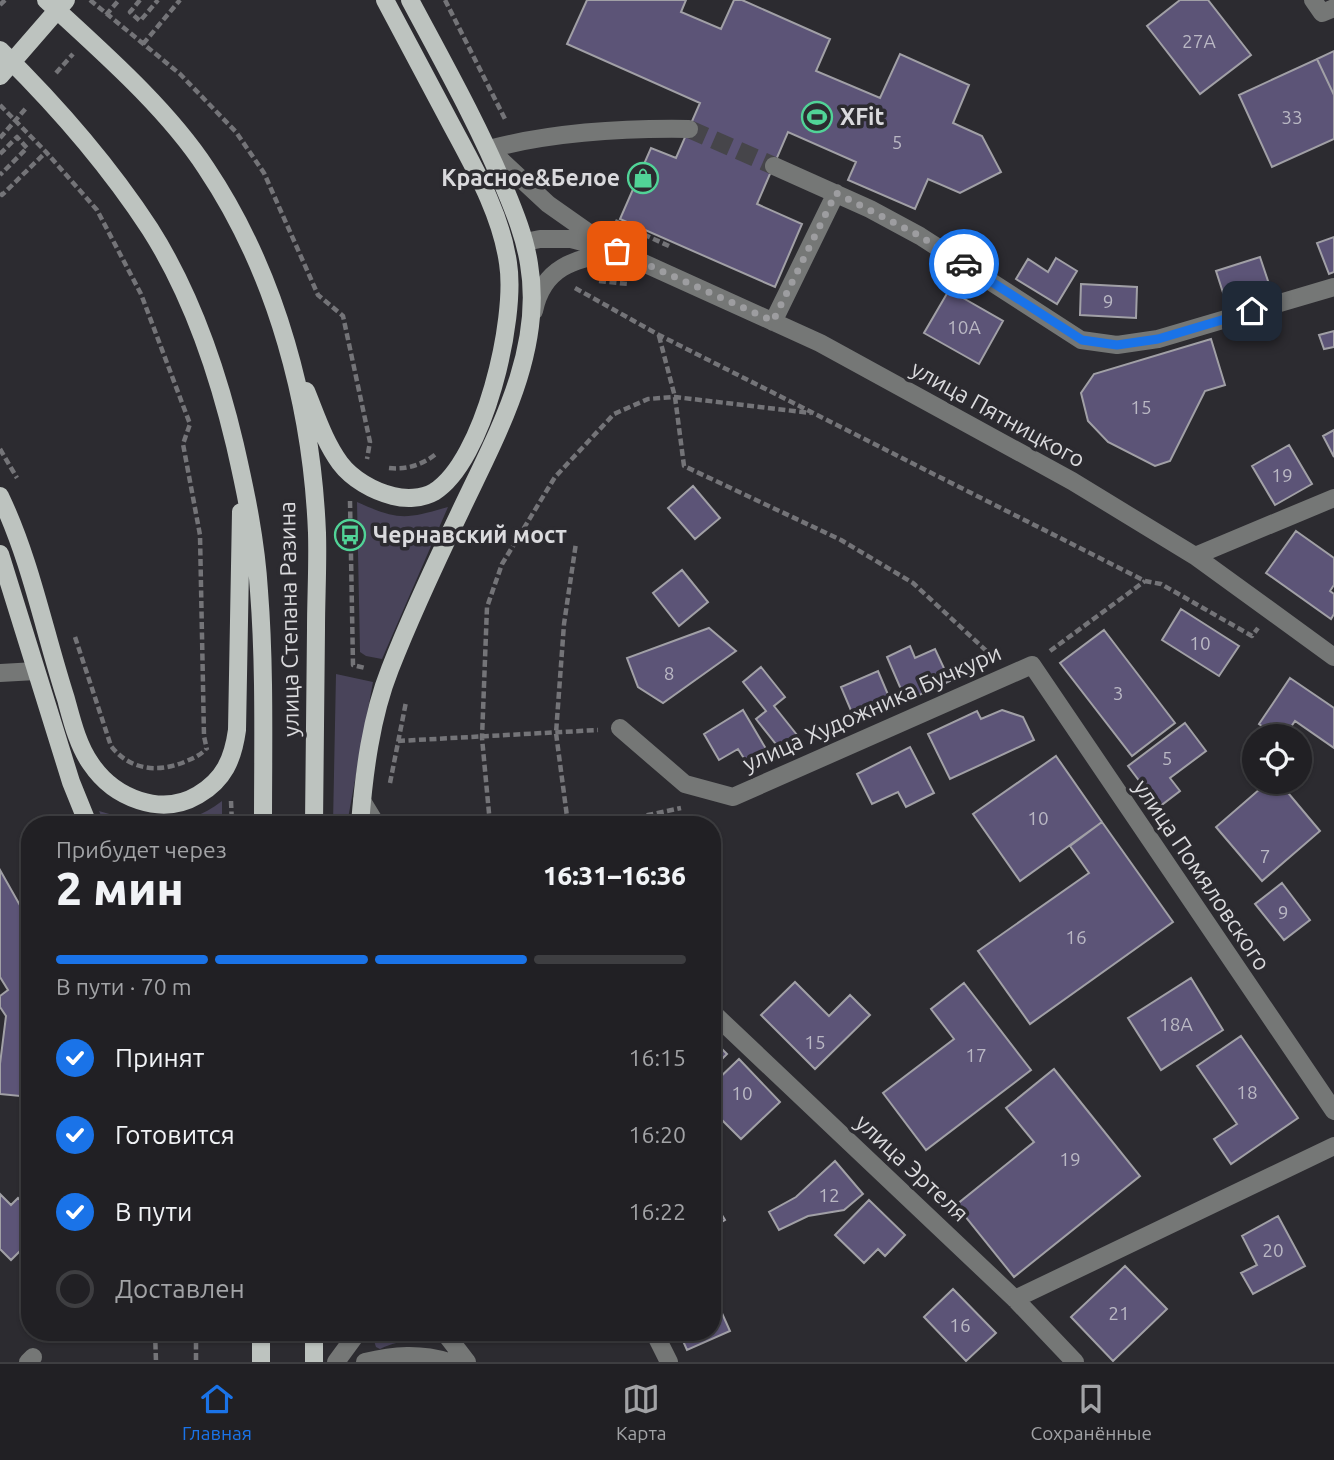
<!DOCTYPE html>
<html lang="ru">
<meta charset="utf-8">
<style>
body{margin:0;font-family:Ubuntu,sans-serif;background:#29282c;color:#f1f3f6;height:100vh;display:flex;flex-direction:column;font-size:26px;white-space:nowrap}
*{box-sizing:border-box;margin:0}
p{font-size:23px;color:#a2a3a6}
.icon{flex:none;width:38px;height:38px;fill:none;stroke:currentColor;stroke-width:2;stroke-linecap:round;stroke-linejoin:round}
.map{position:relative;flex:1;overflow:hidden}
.drawer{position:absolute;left:21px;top:816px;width:700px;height:525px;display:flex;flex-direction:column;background:#212024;border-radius:28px;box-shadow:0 2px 5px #0004,0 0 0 2px #3e3e41}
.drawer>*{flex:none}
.fabs{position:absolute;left:1242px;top:724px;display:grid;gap:14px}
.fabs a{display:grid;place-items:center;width:70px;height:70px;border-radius:50%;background:#212024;box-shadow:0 2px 5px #0004,0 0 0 2px #3e3e41;font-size:35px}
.pin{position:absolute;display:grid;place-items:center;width:60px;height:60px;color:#fff;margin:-30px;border-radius:14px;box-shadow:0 4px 10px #0006}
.courier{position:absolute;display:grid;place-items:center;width:70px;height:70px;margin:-35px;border:5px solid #1a73e8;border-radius:50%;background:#fff;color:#222;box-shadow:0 2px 9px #0007}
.overview em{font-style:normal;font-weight:800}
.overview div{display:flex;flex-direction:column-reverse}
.overview{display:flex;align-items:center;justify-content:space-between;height:119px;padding:0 35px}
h1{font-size:46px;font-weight:800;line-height:52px}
.bar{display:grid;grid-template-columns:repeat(4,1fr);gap:10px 7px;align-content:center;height:84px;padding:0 35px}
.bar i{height:9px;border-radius:5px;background:#3e3e41}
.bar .on{background:#1a73e8}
.bar p{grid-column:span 4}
ol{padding:0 35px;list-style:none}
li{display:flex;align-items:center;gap:21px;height:77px}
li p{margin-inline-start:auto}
li .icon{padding:7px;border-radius:50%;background:#1a73e8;color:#fff;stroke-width:4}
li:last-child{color:#a2a3a6}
li i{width:38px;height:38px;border:4px solid #3e3e41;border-radius:50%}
.dock{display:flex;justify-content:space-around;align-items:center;height:98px;border-top:2px solid #3e3e41;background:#212024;font-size:19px;color:#a2a3a6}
.dock a{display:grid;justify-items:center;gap:4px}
.dock .on{color:#1a73e8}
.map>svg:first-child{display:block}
</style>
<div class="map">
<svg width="1334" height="1362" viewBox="0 0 1334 1362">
<rect width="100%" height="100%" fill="#2c2b30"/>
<path fill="#49445a" d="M357,502C399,521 406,519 448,507L382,659L366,656L360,652Z
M336,674L373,682L347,824H333Z
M222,801V824H105L99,811C142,824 185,831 222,801Z
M379,1332H429L432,1340L429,1343C411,1339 397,1341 380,1349L376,1347L374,1341Z"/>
<path fill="#5c5477" stroke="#a1a0a6" stroke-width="2" d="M587,0H686L681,12L721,29L734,0H742L830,39L816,71L880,98L900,54L969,85L953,123L982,136L1001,172L960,193L928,179L915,209L848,180L856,162L788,132L757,204L802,224L775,287L620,219L651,148L676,158L700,103L567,44Z
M1180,0H1208L1251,55L1200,94L1147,26Z
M1334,51V95L1317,59Z
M1317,59L1334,95V139L1272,167L1239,95Z
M1334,237V272L1329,274L1317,243Z
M1260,257L1271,290L1227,305L1216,271Z
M1056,258L1077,271L1057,304L1016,279L1028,259L1048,272Z
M1081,284L1137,287L1136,318L1080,315Z
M949,290L1003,321L979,364L924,333Z
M1334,331V347L1324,349L1319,335Z
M1211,339L1225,385L1205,391L1170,461L1155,466L1108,442L1088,421L1081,393L1094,374Z
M1334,430V457L1323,436Z
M1289,445L1312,484L1275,505L1252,466Z
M693,486L720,518L695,539L668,508Z
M1296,531L1334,558V585L1330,591L1334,594V614L1331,619L1266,573Z
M682,570L708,602L679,626L653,593Z
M1181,609L1239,646L1219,676L1162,640Z
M709,628L736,651L663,703L638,687L627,658Z
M1104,630L1175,723L1132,756L1060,663Z
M910,646L915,658L935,649L950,681L906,701L887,657Z
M761,667L785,697L774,706L801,740L783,753L756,719L766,711L743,682Z
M878,671L892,704L855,720L841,687Z
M1290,678L1334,708V748L1295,721L1284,737H1277L1259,724Z
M743,710L772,759L752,771L738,749L719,760L704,734Z
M1002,710L1023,717L1034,740L950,779L928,734L977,711L981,719Z
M1185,723L1206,751L1170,778L1180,791L1159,807L1128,766Z
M910,747L934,793L906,807L898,792L872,804L857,774Z
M1056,756L1102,822L1020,881L973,814Z
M1268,782H1279L1320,831L1262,881L1216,827Z
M1102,822L1173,922L1030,1024L978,951L1089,873L1070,846Z
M0,870L30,923V1097L0,1094V1064L6,1016L0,1007V996L8,990L0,977Z
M1282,883L1310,920L1284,940L1255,904Z
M1191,978L1223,1030L1161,1070L1128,1018Z
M795,982L829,1016L850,995L870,1015L815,1069L761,1015Z
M964,983L1031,1070L926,1150L883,1093L954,1039L931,1009Z
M1241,1036L1298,1118L1231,1164L1214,1139L1237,1124L1197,1066Z
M712,1039L727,1054L712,1069Z
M739,1059L780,1102L741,1139L712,1110V1085Z
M1054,1069L1140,1176L1014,1277L956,1205L1034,1142L1006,1108Z
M835,1161L863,1194L844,1210L808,1216L779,1230L769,1212L796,1197Z
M0,1194L11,1205L18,1198L29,1209L22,1216L30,1224V1241L11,1260L0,1249Z
M712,1199L725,1220L712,1228Z
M869,1200L905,1235L885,1256L878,1249L864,1263L835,1235Z
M1278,1216L1305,1266L1253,1294L1241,1273L1257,1265L1242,1236Z
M1125,1266L1167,1309L1113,1361L1071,1317Z
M953,1289L996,1333L966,1361L924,1317Z
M712,1291L730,1331L687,1350L679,1332H712Z"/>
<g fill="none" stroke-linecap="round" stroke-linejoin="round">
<path stroke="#46454a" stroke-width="18" stroke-dasharray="18 9" stroke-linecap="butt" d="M689,129L774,166"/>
<path stroke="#747478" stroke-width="4.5" stroke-dasharray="7 3.5" stroke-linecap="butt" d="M90,0L180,74L236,132L264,173L318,295L343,316L370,442L367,459
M140,0L130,12L140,21L158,0
M445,0L506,121
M0,5L5,0
M106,15L119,0
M143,44L180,0
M56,73L73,54
M0,105L46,152L97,210L141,294L190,424L183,444L200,535L204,736L207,750
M0,138L27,107
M0,154L17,137L27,148L0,175
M0,193L2,195L46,152
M615,221L671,247
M599,281L628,284
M575,288L659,335L1145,581L1161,584L1252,636L1258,628
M659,336L675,397L684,466L841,540L913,583L993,657
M0,449L17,478
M389,468C406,470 422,465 436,454
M350,501L353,665L365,668
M75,637L111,746C129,769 155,773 182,763C191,759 200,756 206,749
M1050,651L1145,581
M398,741L598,730
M390,783L406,702
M231,801L232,824
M490,824L482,738L487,607L502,564L555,477L614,414L648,399L675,397L811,413
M568,824L556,733L564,624L576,543
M640,824L648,815L681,808
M155,1332L156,1362
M196,1332V1362"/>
<path stroke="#757776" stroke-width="18" d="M1313,0L1322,13L1334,8
M774,166L870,209L920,236L1081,340L1117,345L1158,339L1334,287
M525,242L540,239H571L617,251L820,343L1072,481L1195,556L1334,657
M602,242L548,204L489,149C554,132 622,128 689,129
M534,311C543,267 574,259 614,252
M773,322L836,193
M1195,556L1334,498
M0,673L36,671
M620,728L685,784L733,797L1032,665L1334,1111
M362,801L376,824
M712,1012L1015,1299L1075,1362
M1015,1299L1334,1146
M444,1332L467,1362
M654,1332L669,1362
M28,1362L33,1357
M336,1362L358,1332
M365,1362C394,1355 420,1353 449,1362"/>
<path stroke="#bdc3bf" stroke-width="18" d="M46,0C100,50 166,107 206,168C277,274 312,407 317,533C318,565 316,597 316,629C315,694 315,759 314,824
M0,50C56,105 107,163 150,229C192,295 217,369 235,445C246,493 256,541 259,591C265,668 263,747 263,824
M0,76L66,0
M306,391C316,415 324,441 340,463C352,479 373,491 393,496C405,499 422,499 434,492C484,461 517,319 508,263C501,214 475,169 452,126C430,84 407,42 385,0
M0,496C31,561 44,631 66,699C72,721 78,746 91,764C114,798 161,817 198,795C224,780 233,759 237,730L241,512
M0,554L71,782L88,824
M360,824C364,773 371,717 390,669C411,615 436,562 461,510C497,434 544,351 529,264C525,238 515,213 505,189C478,124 443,62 410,0
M261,1332V1362
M314,1362V1332"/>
</g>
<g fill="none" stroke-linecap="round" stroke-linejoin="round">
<path stroke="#9d9da0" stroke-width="7" stroke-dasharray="0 12.6" d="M617,251L773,321L836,193L920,236L964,264"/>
<path stroke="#1a73e8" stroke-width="9" d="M964,264L1082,340L1117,345L1158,339L1252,311"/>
</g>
<defs>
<g id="stadium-ring" transform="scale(1.575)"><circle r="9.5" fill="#2c2b30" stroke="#51d397" stroke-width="1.5"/><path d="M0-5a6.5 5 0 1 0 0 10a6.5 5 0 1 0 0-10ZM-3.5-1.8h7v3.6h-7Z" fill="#51d397"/></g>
<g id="shop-ring" transform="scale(1.575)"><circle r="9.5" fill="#2c2b30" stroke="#51d397" stroke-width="1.5"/><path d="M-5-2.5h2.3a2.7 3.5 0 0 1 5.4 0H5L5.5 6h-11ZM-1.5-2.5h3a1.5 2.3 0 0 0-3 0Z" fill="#51d397"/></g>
<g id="bus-ring" transform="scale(1.575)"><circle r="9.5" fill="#2c2b30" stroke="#51d397" stroke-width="1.5"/><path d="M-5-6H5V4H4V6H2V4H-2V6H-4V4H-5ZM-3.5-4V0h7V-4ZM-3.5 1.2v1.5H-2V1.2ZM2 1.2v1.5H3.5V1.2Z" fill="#51d397"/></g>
</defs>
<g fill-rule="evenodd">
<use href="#stadium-ring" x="817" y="117"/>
<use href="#shop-ring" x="643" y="178"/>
<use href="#bus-ring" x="350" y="535"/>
</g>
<g text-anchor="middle" stroke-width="7" stroke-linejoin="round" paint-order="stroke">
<g font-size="19" fill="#bab8c4">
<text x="1199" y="48">27А</text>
<text x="1292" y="124">33</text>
<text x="897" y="149">5</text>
<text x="1108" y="308">9</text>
<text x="964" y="334">10А</text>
<text x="1141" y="414">15</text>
<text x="1282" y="482">19</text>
<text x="1200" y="650">10</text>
<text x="669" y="680">8</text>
<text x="1118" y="700">3</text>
<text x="1167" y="765">5</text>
<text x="1038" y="825">10</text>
<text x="1265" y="863">7</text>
<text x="1283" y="919">9</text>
<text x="1076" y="944">16</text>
<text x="1176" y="1031">18А</text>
<text x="815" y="1049">15</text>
<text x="976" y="1062">17</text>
<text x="1247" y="1099">18</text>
<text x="742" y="1100">10</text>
<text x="1070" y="1166">19</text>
<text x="829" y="1202">12</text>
<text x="1273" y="1257">20</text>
<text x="1119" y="1320">21</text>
<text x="960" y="1332">16</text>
</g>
<g font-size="23" font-weight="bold" fill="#dadadd" stroke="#2c2b30" text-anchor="start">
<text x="840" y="125">XFit</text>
<text x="620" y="186" text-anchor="end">Красное&amp;Белое</text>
<text x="373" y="543">Чернавский мост</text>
</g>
<g font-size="23" fill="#dadadd" stroke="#2c2b30">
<text transform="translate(998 414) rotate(29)" y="8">улица Пятницкого</text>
<text transform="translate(289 619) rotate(-91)" y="8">улица Степана Разина</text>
<text transform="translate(872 708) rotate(-24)" y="8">улица Художника Бучкури</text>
<text transform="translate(1202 875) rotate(56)" y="8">улица Помяловского</text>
<text transform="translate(912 1168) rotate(43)" y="8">улица Эртеля</text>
</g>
</g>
</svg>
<div class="fabs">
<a><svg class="icon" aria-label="locate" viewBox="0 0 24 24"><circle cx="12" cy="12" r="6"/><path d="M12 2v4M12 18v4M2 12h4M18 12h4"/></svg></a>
</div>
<div class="pin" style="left:617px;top:251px;background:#ea580c"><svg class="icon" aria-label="bag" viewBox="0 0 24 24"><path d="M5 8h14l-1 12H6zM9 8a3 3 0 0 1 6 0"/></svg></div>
<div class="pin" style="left:1252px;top:311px;background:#1f2937"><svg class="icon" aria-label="home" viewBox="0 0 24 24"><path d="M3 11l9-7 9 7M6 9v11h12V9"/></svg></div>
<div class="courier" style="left:964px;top:264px"><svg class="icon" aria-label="car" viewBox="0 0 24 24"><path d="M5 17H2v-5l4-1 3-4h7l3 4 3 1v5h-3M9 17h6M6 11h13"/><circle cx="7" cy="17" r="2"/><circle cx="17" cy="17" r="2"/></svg></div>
<section class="drawer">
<div class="overview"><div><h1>2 мин</h1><p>Прибудет через</p></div><em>16:31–16:36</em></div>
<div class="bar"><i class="on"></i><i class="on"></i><i class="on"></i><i></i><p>В пути · 70 m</p></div>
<ol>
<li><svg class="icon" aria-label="check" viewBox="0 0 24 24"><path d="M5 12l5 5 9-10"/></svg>Принят<p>16:15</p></li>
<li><svg class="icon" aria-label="check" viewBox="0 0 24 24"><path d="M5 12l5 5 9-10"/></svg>Готовится<p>16:20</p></li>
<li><svg class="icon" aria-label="check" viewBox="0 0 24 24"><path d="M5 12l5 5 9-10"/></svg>В пути<p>16:22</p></li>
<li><i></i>Доставлен</li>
</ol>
</section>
</div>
<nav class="dock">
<a class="on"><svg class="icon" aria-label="home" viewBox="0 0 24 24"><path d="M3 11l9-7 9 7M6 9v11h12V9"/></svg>Главная</a>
<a><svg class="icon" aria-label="map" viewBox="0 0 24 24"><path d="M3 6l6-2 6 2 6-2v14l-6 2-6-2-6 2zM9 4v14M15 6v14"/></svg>Карта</a>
<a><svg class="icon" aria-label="saved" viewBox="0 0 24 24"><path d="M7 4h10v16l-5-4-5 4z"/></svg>Сохранённые</a>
</nav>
